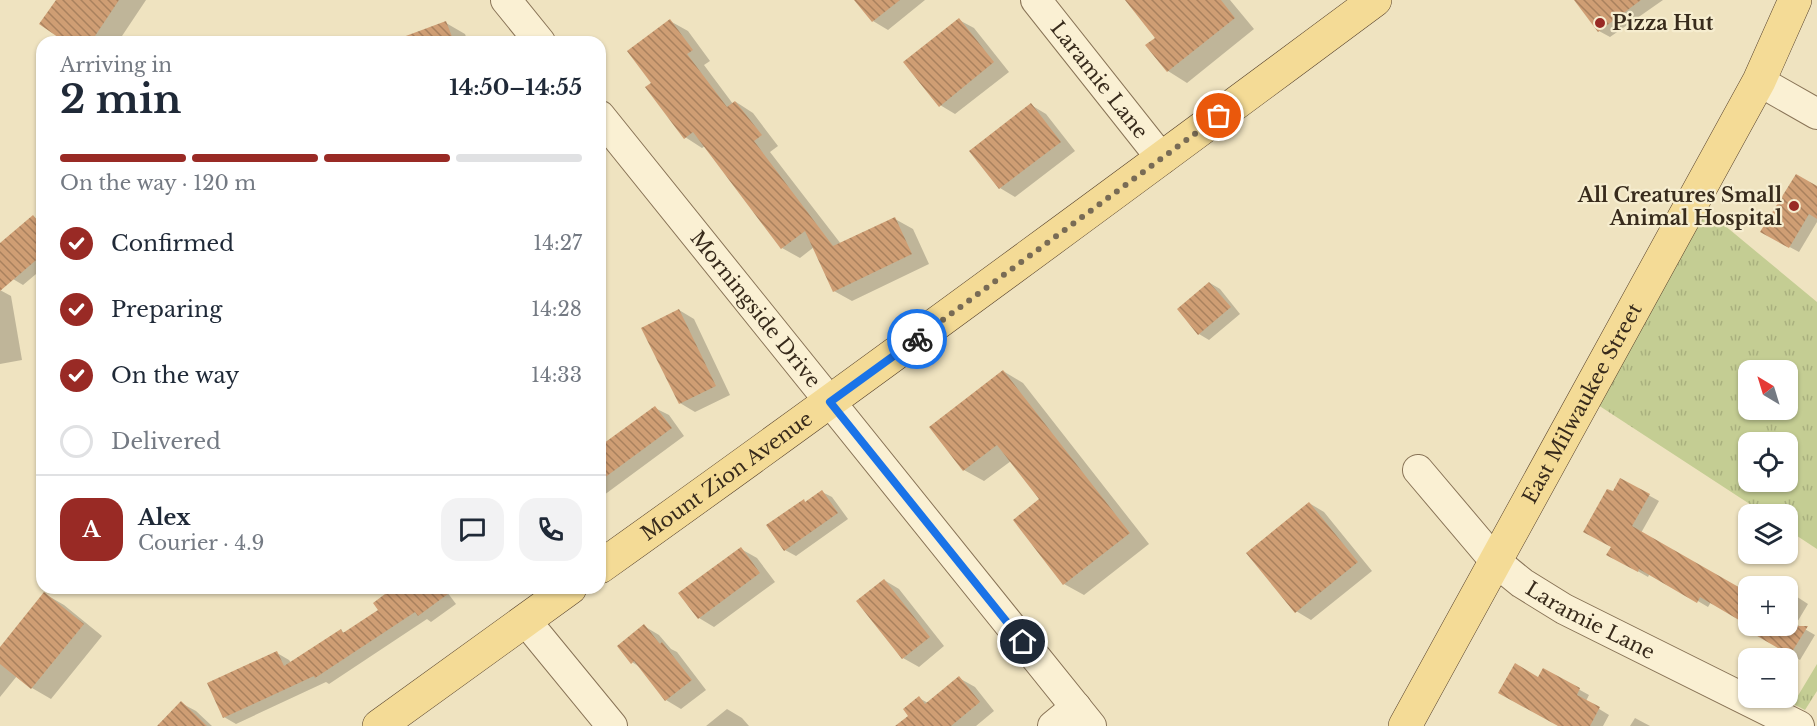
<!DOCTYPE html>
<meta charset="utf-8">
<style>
body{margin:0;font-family:"Libre Baskerville",serif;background:#f2f2f3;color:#1f2937;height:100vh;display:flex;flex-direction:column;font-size:22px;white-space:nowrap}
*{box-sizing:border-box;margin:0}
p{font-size:20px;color:#747a83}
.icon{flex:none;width:33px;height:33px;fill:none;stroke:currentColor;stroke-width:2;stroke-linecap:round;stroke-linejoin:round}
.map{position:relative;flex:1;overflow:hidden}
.drawer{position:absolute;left:36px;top:36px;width:570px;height:558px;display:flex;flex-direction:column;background:#fff;border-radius:18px;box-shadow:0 2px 4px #0004}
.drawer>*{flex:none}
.needle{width:39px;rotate:322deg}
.fabs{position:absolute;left:1738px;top:360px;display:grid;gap:12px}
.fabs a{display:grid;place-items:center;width:60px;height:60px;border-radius:12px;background:#fff;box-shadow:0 2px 4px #0004;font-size:30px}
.pin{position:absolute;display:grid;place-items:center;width:51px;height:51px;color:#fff;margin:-26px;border:3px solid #fff;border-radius:50%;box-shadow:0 2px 6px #0007}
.courier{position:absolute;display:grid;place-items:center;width:60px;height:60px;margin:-30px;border:4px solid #1a73e8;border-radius:50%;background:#fff;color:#222;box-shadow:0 2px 8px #0007}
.summary em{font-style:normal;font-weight:700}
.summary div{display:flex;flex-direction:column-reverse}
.summary{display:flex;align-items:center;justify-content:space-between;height:102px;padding:0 24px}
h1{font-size:39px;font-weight:700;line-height:45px}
.bar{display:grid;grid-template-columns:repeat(4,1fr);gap:9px 6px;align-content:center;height:72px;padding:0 24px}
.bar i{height:8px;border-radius:4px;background:#e0e1e3}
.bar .on{background:#992a25}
.bar p{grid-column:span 4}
.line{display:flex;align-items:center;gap:15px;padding:0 24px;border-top:2px solid #e0e1e3}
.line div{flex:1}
.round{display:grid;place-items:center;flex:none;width:63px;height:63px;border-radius:18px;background:#f2f2f3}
ol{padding:0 24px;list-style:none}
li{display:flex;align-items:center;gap:18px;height:66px}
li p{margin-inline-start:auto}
li .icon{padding:6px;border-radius:50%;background:#992a25;color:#fff;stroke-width:4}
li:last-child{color:#747a83}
li i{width:33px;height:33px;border:3px solid #e0e1e3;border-radius:50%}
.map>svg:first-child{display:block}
</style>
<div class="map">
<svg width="1817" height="726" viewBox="0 0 1817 726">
<defs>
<pattern id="park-tufts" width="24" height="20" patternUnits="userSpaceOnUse" patternTransform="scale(1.5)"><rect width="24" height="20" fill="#c4cd93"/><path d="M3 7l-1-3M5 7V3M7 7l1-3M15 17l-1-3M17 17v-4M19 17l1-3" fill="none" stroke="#a9b07e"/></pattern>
<pattern id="building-back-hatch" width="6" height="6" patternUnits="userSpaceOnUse" patternTransform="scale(1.5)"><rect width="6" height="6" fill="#cf9e74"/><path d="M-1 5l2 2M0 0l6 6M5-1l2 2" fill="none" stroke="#a9815e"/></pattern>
</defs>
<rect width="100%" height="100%" fill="#efe3c0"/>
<path fill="url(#park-tufts)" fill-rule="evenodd" d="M1706,210L1817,302V549L1788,530V514H1765L1598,405ZM1749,370H1788V410H1749ZM1749,442H1788V482H1749Z
M1817,664V691L1805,710L1793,704Z"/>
<path fill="#0003" d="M58,0H146L118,42H68Z
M856,0H925L888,30L873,21Z
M1127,0H1230L1254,29L1187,83L1168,71L1157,38Z
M1576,0H1663L1610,37L1599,31Z
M959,20L974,28L1009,72L955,114L940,105Z
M670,21L688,31L710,61L704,65L733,104L736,102L753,113L778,146L770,152L841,244L895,219L913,229L929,264L852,301L834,291L814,247L800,258L782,248L705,146L702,148L685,137L653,83Z
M446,23L465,34L468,42H395Z
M1031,105L1046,114L1075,151L1015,197L1000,188Z
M1817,187V222L1799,252L1762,232Z
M33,217L42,222V269L23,285L13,279L0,264V245Z
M1210,283L1220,289L1240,314L1209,340L1199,334Z
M0,290L11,296L22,360L0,364Z
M679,310L694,319L730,395L695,412L680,403Z
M1003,371L1023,383L1149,544L1084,595L1064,584L1041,499L1011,461L984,481L964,470Z
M655,408L669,415L684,436L600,498V448Z
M1621,480L1659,501L1641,533L1749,595V626H1788V591L1808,604L1796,624L1815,635L1800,660L1744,626L1746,622L1711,602L1708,607L1650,573L1648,577L1608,554L1613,547V493Z
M822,492L832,497L848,519L796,556L785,550L769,526L804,501L806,503Z
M1309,503L1324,512L1372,571L1311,620L1296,611Z
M741,549L757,558L775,582L714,627L699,618Z
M884,580L899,589L944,646L919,667L903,658Z
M1771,581L1780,586H1768Z
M396,588H444L456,604L431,622L427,619L329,684L326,682L236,724L224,717L277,653L289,660L291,663L341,631L345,633L380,610Z
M45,594L64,605L102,636L51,699L32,688L17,676L0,697V649Z
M644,626L659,635L671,649L677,652L706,690L681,709L666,700L641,668L632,662Z
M1544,670L1589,695L1586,701L1609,715L1603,726H1561Z
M959,678L975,687L994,711L976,726H897L910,716L919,698L928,703Z
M181,703L196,711L212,726H159Z
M727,709L742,718L749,726H706Z
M1635,718L1650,726H1630Z"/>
<path fill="url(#building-back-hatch)" d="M56,0H119L91,42H65L39,24Z
M854,0H900L872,22Z
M1125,0H1221L1235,18L1167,72L1145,45L1155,38Z
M1574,0H1641L1598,32Z
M959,18L994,62L939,107L903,62Z
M670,19L693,50L687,54L727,107L735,101L762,135L754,141L833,246L895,217L912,254L833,292L805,231L781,249L693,132L684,139L645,87L651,83L627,51Z
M446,21L454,42H395V40Z
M1031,103L1061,142L999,189L969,151Z
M1796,174L1817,186V219L1809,214L1789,248L1760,232Z
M33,215L42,226V255L0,291V243Z
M1209,282L1231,307L1198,335L1177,309Z
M679,309L716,386L679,404L641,328Z
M1003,370L1130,533L1063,585L1013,520L1039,499L997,445L963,471L929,427Z
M655,406L672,428L600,481V446Z
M1620,478L1650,494L1632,526L1749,593V626H1808L1790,655L1740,626H1749L1700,597L1697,603L1639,569L1638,572L1606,555L1611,547L1583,532L1607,489L1613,491Z
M822,490L838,513L784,551L766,525L804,499L805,502Z
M1309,502L1358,562L1295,613L1246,553Z
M741,547L760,573L698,619L678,593Z
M884,579L930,637L902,659L856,601Z
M393,588H456L418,616L415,612L315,678L314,676L223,718L207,683L277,651L284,666L341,629L343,633L378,610L373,603Z
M44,592L84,624L31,689L0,664V647Z
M644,624L660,644L662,642L692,680L665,701L634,661L631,664L617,646Z
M1515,663L1538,677L1543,668L1580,688L1577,695L1600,707L1590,726H1558L1498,693Z
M959,676L980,702L951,726H895L908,716L903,709L919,696L925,704Z
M181,701L207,726H157Z"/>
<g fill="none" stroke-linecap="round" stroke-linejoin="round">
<g stroke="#897457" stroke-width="32">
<g id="minor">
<path d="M506,0L540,42"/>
<path id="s1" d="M1036,0L1162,159"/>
<path d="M1759,81L1817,114"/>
<path id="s2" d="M600,116L1091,726"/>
<path id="s3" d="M1418,470L1495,561L1522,583L1564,609L1799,726"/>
<path d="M525,620L612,726"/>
<path d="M1053,726L1076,707"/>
</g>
</g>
<g stroke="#56412c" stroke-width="34">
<g id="major">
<path id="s4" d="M600,567C861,381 1118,191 1375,0"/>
<path d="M379,726L570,588"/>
<path id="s5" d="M1405,726L1759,81L1795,0"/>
</g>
</g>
<use href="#minor" stroke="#faf0d3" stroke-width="30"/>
<use href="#major" stroke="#f4db96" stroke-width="33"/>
</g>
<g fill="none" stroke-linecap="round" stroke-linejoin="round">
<path stroke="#786b55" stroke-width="6" stroke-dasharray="0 10.8" d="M917,339L1219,116"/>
<path stroke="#1a73e8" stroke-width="8" d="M917,339L830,402L1023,642"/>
</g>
<g fill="#992a25" stroke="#f6edcf" stroke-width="2">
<circle cx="1600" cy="23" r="6"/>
<circle cx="1794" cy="206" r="6"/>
</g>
<g text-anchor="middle" stroke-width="4.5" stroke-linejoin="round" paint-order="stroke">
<g font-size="20" font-weight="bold" fill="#382b1c" stroke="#f6edcf" text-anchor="start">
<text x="1612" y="30">Pizza Hut</text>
<text x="1782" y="202" text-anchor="end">All Creatures Small<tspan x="1782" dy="23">Animal Hospital</tspan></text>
</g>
<g font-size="20" fill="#382b1c" stroke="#f6edcf">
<text dy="7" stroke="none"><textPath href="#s1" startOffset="102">Laramie Lane</textPath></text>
<text dy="7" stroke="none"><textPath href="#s2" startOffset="248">Morningside Drive</textPath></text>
<text dy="7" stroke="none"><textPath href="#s5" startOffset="368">East Milwaukee Street</textPath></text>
<text dy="7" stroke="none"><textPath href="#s4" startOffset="156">Mount Zion Avenue</textPath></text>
<text dy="7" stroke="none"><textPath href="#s3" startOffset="232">Laramie Lane</textPath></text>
</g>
</g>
</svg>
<div class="fabs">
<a><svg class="needle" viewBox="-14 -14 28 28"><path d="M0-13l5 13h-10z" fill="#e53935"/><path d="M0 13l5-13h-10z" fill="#747a83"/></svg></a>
<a><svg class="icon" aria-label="locate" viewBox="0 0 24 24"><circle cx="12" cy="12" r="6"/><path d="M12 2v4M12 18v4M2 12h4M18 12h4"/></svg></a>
<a><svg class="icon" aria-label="layers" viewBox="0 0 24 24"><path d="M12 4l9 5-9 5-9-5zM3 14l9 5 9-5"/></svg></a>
<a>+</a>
<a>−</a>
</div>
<div class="pin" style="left:1219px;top:116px;background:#ea580c"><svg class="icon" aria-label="bag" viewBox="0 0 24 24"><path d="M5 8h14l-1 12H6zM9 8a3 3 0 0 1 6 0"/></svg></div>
<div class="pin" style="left:1023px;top:642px;background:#1f2937"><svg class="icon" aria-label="home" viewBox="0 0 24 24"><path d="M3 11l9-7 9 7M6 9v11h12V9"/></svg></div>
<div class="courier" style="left:917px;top:339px"><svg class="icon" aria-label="bike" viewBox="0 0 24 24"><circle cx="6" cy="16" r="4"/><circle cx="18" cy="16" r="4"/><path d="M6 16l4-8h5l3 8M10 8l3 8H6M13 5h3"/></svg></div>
<section class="drawer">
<div class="summary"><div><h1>2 min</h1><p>Arriving in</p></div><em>14:50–14:55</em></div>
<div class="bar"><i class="on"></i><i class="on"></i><i class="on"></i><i></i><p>On the way · 120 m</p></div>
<ol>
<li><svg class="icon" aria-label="check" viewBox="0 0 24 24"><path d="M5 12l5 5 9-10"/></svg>Confirmed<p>14:27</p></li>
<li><svg class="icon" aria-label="check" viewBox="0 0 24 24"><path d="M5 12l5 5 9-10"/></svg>Preparing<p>14:28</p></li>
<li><svg class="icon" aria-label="check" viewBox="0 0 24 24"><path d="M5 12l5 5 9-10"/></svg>On the way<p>14:33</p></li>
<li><i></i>Delivered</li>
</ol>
<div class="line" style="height:108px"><b class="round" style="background:#992a25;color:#fff">A</b><div><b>Alex</b><p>Courier · 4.9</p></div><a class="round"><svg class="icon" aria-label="chat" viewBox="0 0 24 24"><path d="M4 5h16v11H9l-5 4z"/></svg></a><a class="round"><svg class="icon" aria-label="phone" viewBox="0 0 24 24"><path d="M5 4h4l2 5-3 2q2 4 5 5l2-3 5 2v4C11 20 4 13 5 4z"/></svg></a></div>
</section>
</div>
